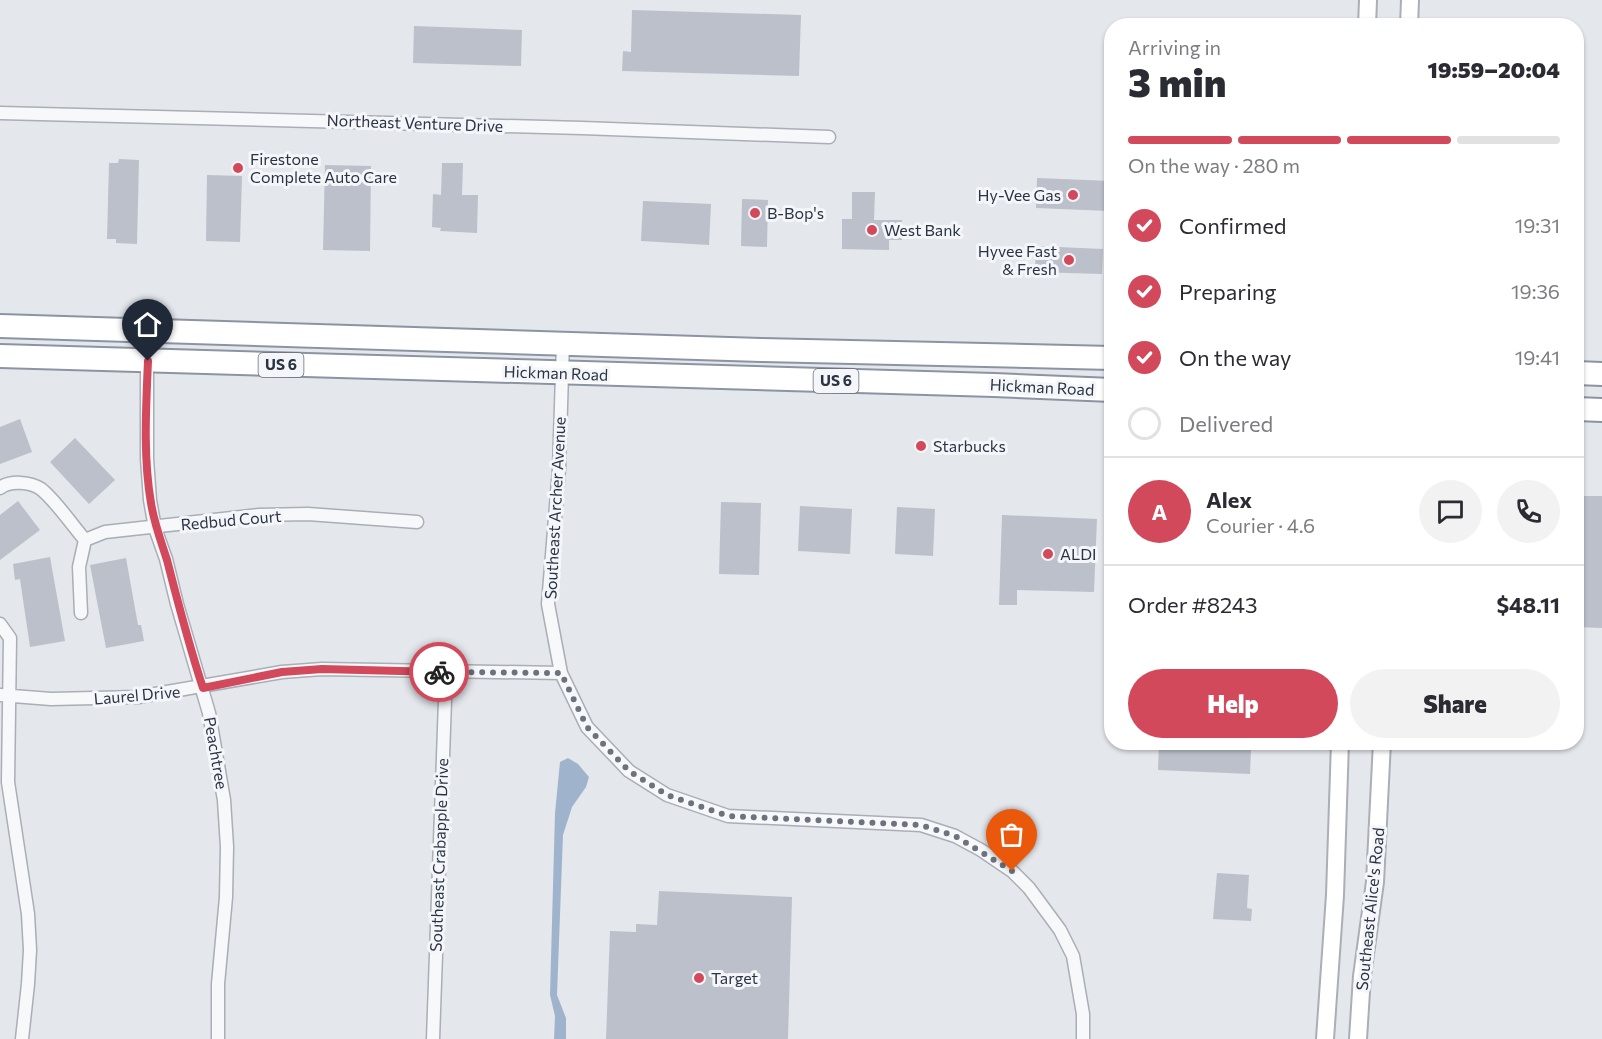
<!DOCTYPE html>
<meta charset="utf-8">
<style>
body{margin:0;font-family:Commissioner,sans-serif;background:#f2f2f3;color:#2b2b33;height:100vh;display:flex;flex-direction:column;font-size:22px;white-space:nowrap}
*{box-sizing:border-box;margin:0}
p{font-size:20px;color:#7c7c81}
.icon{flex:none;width:33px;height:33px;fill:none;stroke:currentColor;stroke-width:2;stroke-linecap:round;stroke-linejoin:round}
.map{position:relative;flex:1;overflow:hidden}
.details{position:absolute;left:1104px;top:18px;width:480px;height:732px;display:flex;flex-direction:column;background:#fff;border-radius:24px;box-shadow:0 2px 4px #0004}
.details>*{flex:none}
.pin{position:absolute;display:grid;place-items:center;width:51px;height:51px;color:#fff;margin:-62px -26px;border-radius:50% 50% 50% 0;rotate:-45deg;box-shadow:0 0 6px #0007}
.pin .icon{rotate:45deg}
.courier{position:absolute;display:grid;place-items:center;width:60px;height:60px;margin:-30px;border:4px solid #d1495b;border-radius:50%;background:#fff;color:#222;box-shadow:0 2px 8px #0007}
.headline em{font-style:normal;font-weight:800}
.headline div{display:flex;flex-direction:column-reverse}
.headline{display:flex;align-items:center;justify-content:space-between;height:102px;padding:0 24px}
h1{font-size:39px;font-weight:800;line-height:45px}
.bar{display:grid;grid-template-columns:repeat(4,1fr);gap:9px 6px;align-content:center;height:72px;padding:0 24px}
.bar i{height:8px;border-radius:4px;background:#e1e1e2}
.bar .selected{background:#d1495b}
.bar p{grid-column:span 4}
.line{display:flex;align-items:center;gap:15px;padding:0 24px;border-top:2px solid #e1e1e2}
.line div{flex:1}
.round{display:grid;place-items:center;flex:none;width:63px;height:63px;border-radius:32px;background:#f2f2f3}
ol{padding:0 24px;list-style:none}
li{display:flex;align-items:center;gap:18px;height:66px}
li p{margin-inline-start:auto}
li .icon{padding:6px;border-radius:50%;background:#d1495b;color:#fff;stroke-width:4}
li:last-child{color:#7c7c81}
li i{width:33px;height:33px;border:3px solid #e1e1e2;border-radius:50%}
.cta{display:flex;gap:12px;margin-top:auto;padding:12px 24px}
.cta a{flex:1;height:69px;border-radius:36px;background:#d1495b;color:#fff;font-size:24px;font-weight:800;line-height:69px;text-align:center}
.cta a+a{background:#f2f2f3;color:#2b2b33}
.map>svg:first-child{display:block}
</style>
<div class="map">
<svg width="1602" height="1039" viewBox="0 0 1602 1039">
<rect width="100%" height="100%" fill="#e4e7ec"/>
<path fill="#9fb4cc" d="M568,758L578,764L589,777L586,787L572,807L563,835L557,995L566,1018V1039H554L555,1016L550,995L555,813L560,762Z"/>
<path fill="#bbc0ca" d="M632,10L801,15L799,76L622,71L623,51L631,52Z
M414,26L522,30L521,66L413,63Z
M119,159L139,160L137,244L116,243V239H107L109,163H118Z
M442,163H463L462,195H478L477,233L440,231L441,228L432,227L433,194L441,195Z
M325,165L371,166L370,251L323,250Z
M207,175L242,176L240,242L206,241Z
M1037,178L1111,181L1109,211L1036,208Z
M852,192H875L874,220H902V240H889V250L842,249V219H852Z
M742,199L768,200L767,247L741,246Z
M643,201L711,204L709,245L641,241Z
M1036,246L1103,249L1102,274L1035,272Z
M20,419L32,452L0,464V427Z
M75,438L115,480L89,504L50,462Z
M1576,496H1602V628L1576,627Z
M18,501L40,530L0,560V515Z
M721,502L761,503L759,575L719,574Z
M800,506L852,509L850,554L798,551Z
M897,507L935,509L933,556L895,554Z
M1002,515L1097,519L1094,592L1017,590V605H999Z
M50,557L65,641L30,647L20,579L15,580L13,564Z
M126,558L138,625H141L144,641L106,648L90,565Z
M1163,742H1176V747L1251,750L1250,774L1158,770L1159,744L1163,745Z
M1217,873L1249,875L1247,908L1252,909L1251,921L1213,919Z
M659,891L792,897L788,1039H606L610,931L636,932V924L657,925Z"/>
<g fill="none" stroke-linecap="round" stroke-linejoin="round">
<g stroke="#a9aeb7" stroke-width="15">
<path id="street" d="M0,113L582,128L829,137
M147,331V459L150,500L155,528L166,559L177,604L209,713L224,800L227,847L226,897L218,984V1039
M563,343L559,469L548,604L561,673L587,727L629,771L667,795L728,816L921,825L955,836L981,850L1012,871L1029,888L1060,930L1073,956L1083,1014V1039
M0,488C10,480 31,482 41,489C55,500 73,526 85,540
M81,613L79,567L85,540L105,532L259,515L308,514L417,522
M0,624L10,638L8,782L28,914L30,950L28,984L22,1039
M0,695L51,699L138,697L282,672L322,669L561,673
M433,1039L446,672"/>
</g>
<g stroke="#a9aeb7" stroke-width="20">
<path id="secondary" d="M1367,26L1368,0
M1409,26L1410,0
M1325,1039L1335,895L1340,742
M1358,1039L1362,976L1375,882L1382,742"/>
</g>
<g stroke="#8b94a3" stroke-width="26">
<path id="highway" d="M0,326L761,350L1112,358
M0,356L994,385L1112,390
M1576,373L1602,374
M1576,409L1602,410"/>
</g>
<use href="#street" stroke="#f7f8fa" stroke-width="12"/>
<use href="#secondary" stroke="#fff" stroke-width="16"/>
<use href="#highway" stroke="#fff" stroke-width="22"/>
</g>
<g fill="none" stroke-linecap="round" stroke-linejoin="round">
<path stroke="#6c737f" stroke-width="6" stroke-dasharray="0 10.8" d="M439,672L561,673L587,727L629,771L667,795L728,816L921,825L955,836L1012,871"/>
<path stroke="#d1495b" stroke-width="8" d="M148,361C146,408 143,457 151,503C154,523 161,541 167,560C178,603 189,646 203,688L282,672L322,669L439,672"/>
</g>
<g fill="#d1495b" stroke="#f4f6f9" stroke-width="2">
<circle cx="238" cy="168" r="6"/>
<circle cx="1073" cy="195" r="6"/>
<circle cx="755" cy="213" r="6"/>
<circle cx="872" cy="230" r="6"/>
<circle cx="1069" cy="260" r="6"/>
<circle cx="921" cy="446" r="6"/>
<circle cx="1048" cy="554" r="6"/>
<circle cx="699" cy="978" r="6"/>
</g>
<g text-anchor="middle" stroke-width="6" stroke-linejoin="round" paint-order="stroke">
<g fill="#f4f6f9" stroke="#676e7b" stroke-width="1.5">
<rect x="258.5" y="353" width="45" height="24" rx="4.5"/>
<rect x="813.5" y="369" width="45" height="24" rx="4.5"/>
</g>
<g font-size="15" font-weight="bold" fill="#2b3445">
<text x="281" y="370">US 6</text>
<text x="836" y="386">US 6</text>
</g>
<g font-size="16" fill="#2b3445" stroke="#f4f6f9">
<text transform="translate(415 123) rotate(2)" y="6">Northeast Venture Drive</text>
<text transform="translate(556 373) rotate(2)" y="6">Hickman Road</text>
<text transform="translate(1042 387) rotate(3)" y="6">Hickman Road</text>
<text transform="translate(555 508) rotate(-87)" y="6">Southeast Archer Avenue</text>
<text transform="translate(231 520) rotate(-5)" y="6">Redbud Court</text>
<text transform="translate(137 695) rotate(-5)" y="6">Laurel Drive</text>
<text transform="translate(216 753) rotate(80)" y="6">Peachtree</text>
<text transform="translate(439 855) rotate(-88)" y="6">Southeast Crabapple Drive</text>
<text transform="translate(1370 909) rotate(-84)" y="6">Southeast Alice's Road</text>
</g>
<g font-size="16" fill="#2b3445" stroke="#f4f6f9" text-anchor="start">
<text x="250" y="165">Firestone<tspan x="250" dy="18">Complete Auto Care</tspan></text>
<text x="1061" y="201" text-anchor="end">Hy-Vee Gas</text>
<text x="767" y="219">B-Bop's</text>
<text x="884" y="236">West Bank</text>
<text x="1057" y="257" text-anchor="end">Hyvee Fast<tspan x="1057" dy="18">&amp; Fresh</tspan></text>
<text x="933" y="452">Starbucks</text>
<text x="1060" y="560">ALDI</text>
<text x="711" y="984">Target</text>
</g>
</g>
</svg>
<div class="pin" style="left:1012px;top:871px;background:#ea580c"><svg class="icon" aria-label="bag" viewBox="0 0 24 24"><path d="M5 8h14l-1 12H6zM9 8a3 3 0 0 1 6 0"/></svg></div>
<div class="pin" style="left:148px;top:361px;background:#1f2937"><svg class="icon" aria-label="home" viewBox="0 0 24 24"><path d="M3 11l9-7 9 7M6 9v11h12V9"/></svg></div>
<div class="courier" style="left:439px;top:672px"><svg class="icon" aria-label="bike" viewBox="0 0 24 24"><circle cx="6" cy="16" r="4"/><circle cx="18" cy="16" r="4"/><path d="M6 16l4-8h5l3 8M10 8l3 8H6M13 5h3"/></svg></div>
<section class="details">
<div class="headline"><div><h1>3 min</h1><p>Arriving in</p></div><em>19:59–20:04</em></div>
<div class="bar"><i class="selected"></i><i class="selected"></i><i class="selected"></i><i></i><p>On the way · 280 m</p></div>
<ol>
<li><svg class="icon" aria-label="check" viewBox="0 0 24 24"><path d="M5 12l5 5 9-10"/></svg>Confirmed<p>19:31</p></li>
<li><svg class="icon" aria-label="check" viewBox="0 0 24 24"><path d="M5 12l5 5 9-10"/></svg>Preparing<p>19:36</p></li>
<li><svg class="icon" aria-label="check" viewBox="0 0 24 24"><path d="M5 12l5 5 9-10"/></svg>On the way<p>19:41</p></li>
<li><i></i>Delivered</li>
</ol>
<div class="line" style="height:108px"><b class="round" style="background:#d1495b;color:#fff">A</b><div><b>Alex</b><p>Courier · 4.6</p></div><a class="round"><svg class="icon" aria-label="chat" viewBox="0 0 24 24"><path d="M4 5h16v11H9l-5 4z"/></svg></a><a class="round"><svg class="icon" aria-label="phone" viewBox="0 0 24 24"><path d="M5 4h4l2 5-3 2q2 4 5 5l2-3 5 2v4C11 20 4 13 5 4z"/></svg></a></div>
<div class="line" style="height:78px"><div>Order #8243</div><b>$48.11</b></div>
<div class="cta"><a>Help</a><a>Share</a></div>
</section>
</div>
